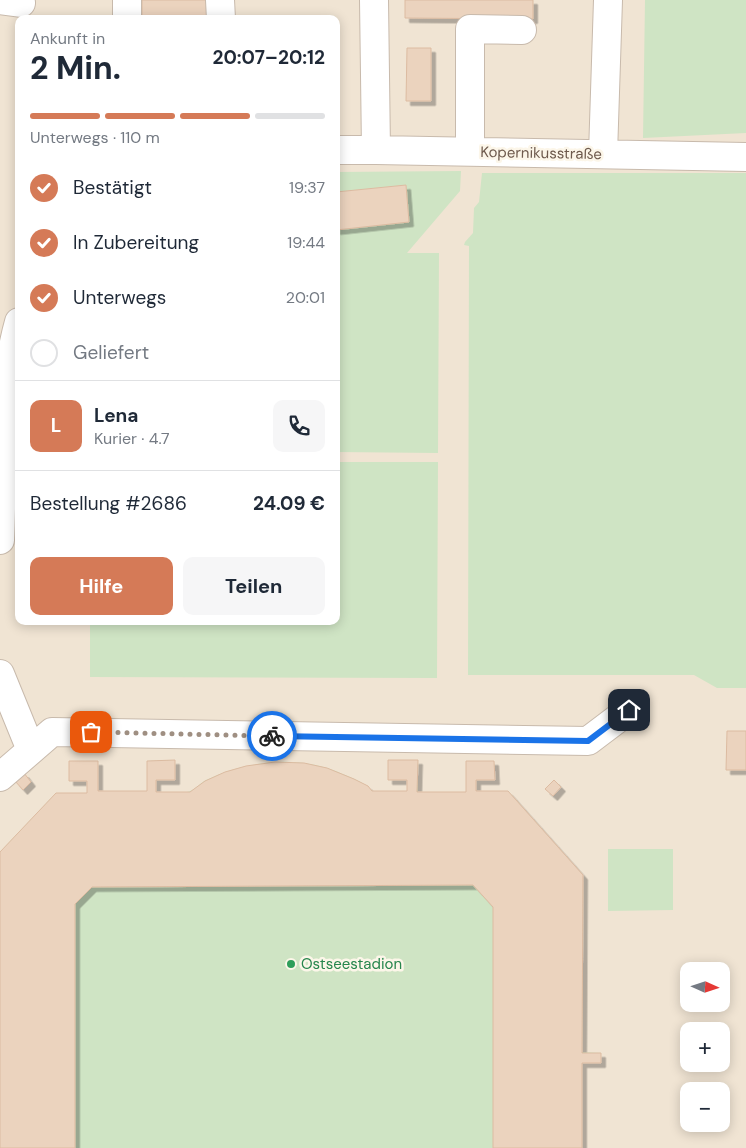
<!DOCTYPE html>
<html lang="de">
<meta charset="utf-8">
<style>
body{margin:0;font-family:"DM Sans",sans-serif;background:#f6f6f7;color:#1f2937;height:100vh;display:flex;flex-direction:column;font-size:19px;white-space:nowrap}
*{box-sizing:border-box;margin:0}
p{font-size:16px;color:#747a83}
.icon{flex:none;width:28px;height:28px;fill:none;stroke:currentColor;stroke-width:2;stroke-linecap:round;stroke-linejoin:round}
.map{position:relative;flex:1;overflow:hidden}
.details{position:absolute;left:15px;top:15px;width:325px;height:610px;display:flex;flex-direction:column;background:#fff;border-radius:10px;box-shadow:0 2px 12px #0003}
.details>*{flex:none}
.needle{width:32px;rotate:93deg}
.tools{position:absolute;left:680px;top:962px;display:grid;gap:10px}
.tools a{display:grid;place-items:center;width:50px;height:50px;border-radius:10px;background:#fff;box-shadow:0 2px 12px #0003;font-size:25px}
.pin{position:absolute;display:grid;place-items:center;width:42px;height:42px;color:#fff;margin:-21px;border-radius:10px;box-shadow:0 2px 8px #0006}
.courier{position:absolute;display:grid;place-items:center;width:50px;height:50px;margin:-25px;border:4px solid #1a73e8;border-radius:50%;background:#fff;color:#222;box-shadow:0 1px 6px #0007}
.overview em{font-style:normal;font-weight:700}
.overview div{display:flex;flex-direction:column-reverse}
.overview{display:flex;align-items:center;justify-content:space-between;height:85px;padding:0 15px}
h1{font-size:32px;font-weight:700;line-height:38px}
.bar{display:grid;grid-template-columns:repeat(4,1fr);gap:8px 5px;align-content:center;height:60px;padding:0 15px}
.bar i{height:6px;border-radius:4px;background:#e0e1e3}
.bar .on{background:#d57a57}
.bar p{grid-column:span 4}
.line{display:flex;align-items:center;gap:12px;padding:0 15px;border-top:1px solid #e0e1e3}
.line div{flex:1}
.round{display:grid;place-items:center;flex:none;width:52px;height:52px;border-radius:10px;background:#f6f6f7}
ol{padding:0 15px;list-style:none}
li{display:flex;align-items:center;gap:15px;height:55px}
li p{margin-inline-start:auto}
li .icon{padding:5px;border-radius:50%;background:#d57a57;color:#fff;stroke-width:4}
li:last-child{color:#747a83}
li i{width:28px;height:28px;border:2px solid #e0e1e3;border-radius:50%}
.cta{display:flex;gap:10px;margin-top:auto;padding:10px 15px}
.cta a{flex:1;height:58px;border-radius:10px;background:#d57a57;color:#fff;font-size:20px;font-weight:700;line-height:58px;text-align:center}
.cta a+a{background:#f6f6f7;color:#1f2937}
.map>svg:first-child{display:block}
</style>
<div class="map">
<svg width="746" height="1148" viewBox="0 0 746 1148">
<defs>
<filter id="shadow"><feDropShadow dx="4.5" dy="4.5" stdDeviation="0" flood-color="#0004"/></filter>
</defs>
<rect width="100%" height="100%" fill="#f9f2e3"/>
<path fill="#f0e4d3" fill-rule="evenodd" d="M0,0H746V1148H0ZM19,19H336V621H19ZM689,971H721V1004H689ZM689,1031H721V1064H689ZM689,1091H721V1124H689Z"/>
<path fill="#cfe4c4" d="M645,0H746V133L643,138Z
M461,171L460,191L407,253H439L438,453L336,452V230L409,222L406,185L336,192V172Z
M482,173H746V688H717L694,675H468L469,246L464,245L465,242L473,233L474,208L479,202Z
M19,372V493L13,489Z
M336,462H438L437,678L90,677V621H336Z
M175,760V780H156V792C163,792 185,794 190,791C196,789 200,783 206,780C246,761 294,755 336,771C349,777 363,781 372,791H407V780L418,760V792H466V761H494L495,780H476V791H508L583,875L582,1052L601,1053V1063H582V1148H0V852L56,793H87V781H69V761H98V791H147V761Z
M608,849H673V910L608,911Z"/>
<path fill="#ebd3be" stroke="#dcbba1" filter="url(#shadow)" d="M142,0H207V19H142Z
M405,0H533V19L405,18Z
M407,48H431V101H406Z
M406,185L409,222L336,230V192Z
M727,731H746V770H726Z
M175,760V780H156V792H190L205,781L225,772L246,766L275,762L304,763L327,768L354,779L368,786L372,791H407V780H388V760H418L417,792H466V761H494L495,780H476V791H508L583,875L582,1053H601V1063H582V1148H493V907L473,885L92,887L75,904V1148H0V852L56,793H87V781H69V761H98V791H147V761Z
M24,773L31,782L23,790L15,781Z
M554,780L561,787L553,796L545,789Z"/>
<g fill="none" stroke-linecap="round" stroke-linejoin="round">
<g stroke="#c8baac" stroke-width="30">
<path id="minor" d="M0,0L21,3
M220,0L221,19
M374,0L376,150
M127,19V0
M336,150H376L746,157
M470,151V29L522,30
M603,154L608,0
M0,540C3,469 0,390 19,322
M0,674L31,750
M0,777L52,732L588,741L629,710"/>
</g>
<use href="#minor" stroke="#fff" stroke-width="28"/>
</g>
<g fill="none" stroke-linecap="round" stroke-linejoin="round">
<path stroke="#9f8f82" stroke-width="5" stroke-dasharray="0 9" d="M91,732L272,736"/>
<path stroke="#1a73e8" stroke-width="6" d="M272,736L588,741L629,710"/>
</g>
<circle fill="#2e9e5b" stroke="#fcf6e9" stroke-width="2" cx="291" cy="964" r="5"/>
<g text-anchor="middle" stroke-width="5" stroke-linejoin="round" paint-order="stroke">
<g font-size="15" fill="#6e5a4d" stroke="#fcf6e9">
<text transform="translate(541 153) rotate(1)" y="5">Kopernikusstraße</text>
</g>
<g font-size="15" fill="#27864d" stroke="#fcf6e9" text-anchor="start">
<text x="301" y="969">Ostseestadion</text>
</g>
</g>
</svg>
<div class="tools">
<a><svg class="needle" viewBox="-14 -14 28 28"><path d="M0-13l5 13h-10z" fill="#e53935"/><path d="M0 13l5-13h-10z" fill="#747a83"/></svg></a>
<a>+</a>
<a>−</a>
</div>
<div class="pin" style="left:91px;top:732px;background:#ea580c"><svg class="icon" aria-label="bag" viewBox="0 0 24 24"><path d="M5 8h14l-1 12H6zM9 8a3 3 0 0 1 6 0"/></svg></div>
<div class="pin" style="left:629px;top:710px;background:#1f2937"><svg class="icon" aria-label="home" viewBox="0 0 24 24"><path d="M3 11l9-7 9 7M6 9v11h12V9"/></svg></div>
<div class="courier" style="left:272px;top:736px"><svg class="icon" aria-label="bike" viewBox="0 0 24 24"><circle cx="6" cy="16" r="4"/><circle cx="18" cy="16" r="4"/><path d="M6 16l4-8h5l3 8M10 8l3 8H6M13 5h3"/></svg></div>
<section class="details">
<div class="overview"><div><h1>2 Min.</h1><p>Ankunft in</p></div><em>20:07–20:12</em></div>
<div class="bar"><i class="on"></i><i class="on"></i><i class="on"></i><i></i><p>Unterwegs · 110 m</p></div>
<ol>
<li><svg class="icon" aria-label="check" viewBox="0 0 24 24"><path d="M5 12l5 5 9-10"/></svg>Bestätigt<p>19:37</p></li>
<li><svg class="icon" aria-label="check" viewBox="0 0 24 24"><path d="M5 12l5 5 9-10"/></svg>In Zubereitung<p>19:44</p></li>
<li><svg class="icon" aria-label="check" viewBox="0 0 24 24"><path d="M5 12l5 5 9-10"/></svg>Unterwegs<p>20:01</p></li>
<li><i></i>Geliefert</li>
</ol>
<div class="line" style="height:90px"><b class="round" style="background:#d57a57;color:#fff">L</b><div><b>Lena</b><p>Kurier · 4.7</p></div><a class="round"><svg class="icon" aria-label="phone" viewBox="0 0 24 24"><path d="M5 4h4l2 5-3 2q2 4 5 5l2-3 5 2v4C11 20 4 13 5 4z"/></svg></a></div>
<div class="line" style="height:65px"><div>Bestellung #2686</div><b>24.09 €</b></div>
<div class="cta"><a>Hilfe</a><a>Teilen</a></div>
</section>
</div>
